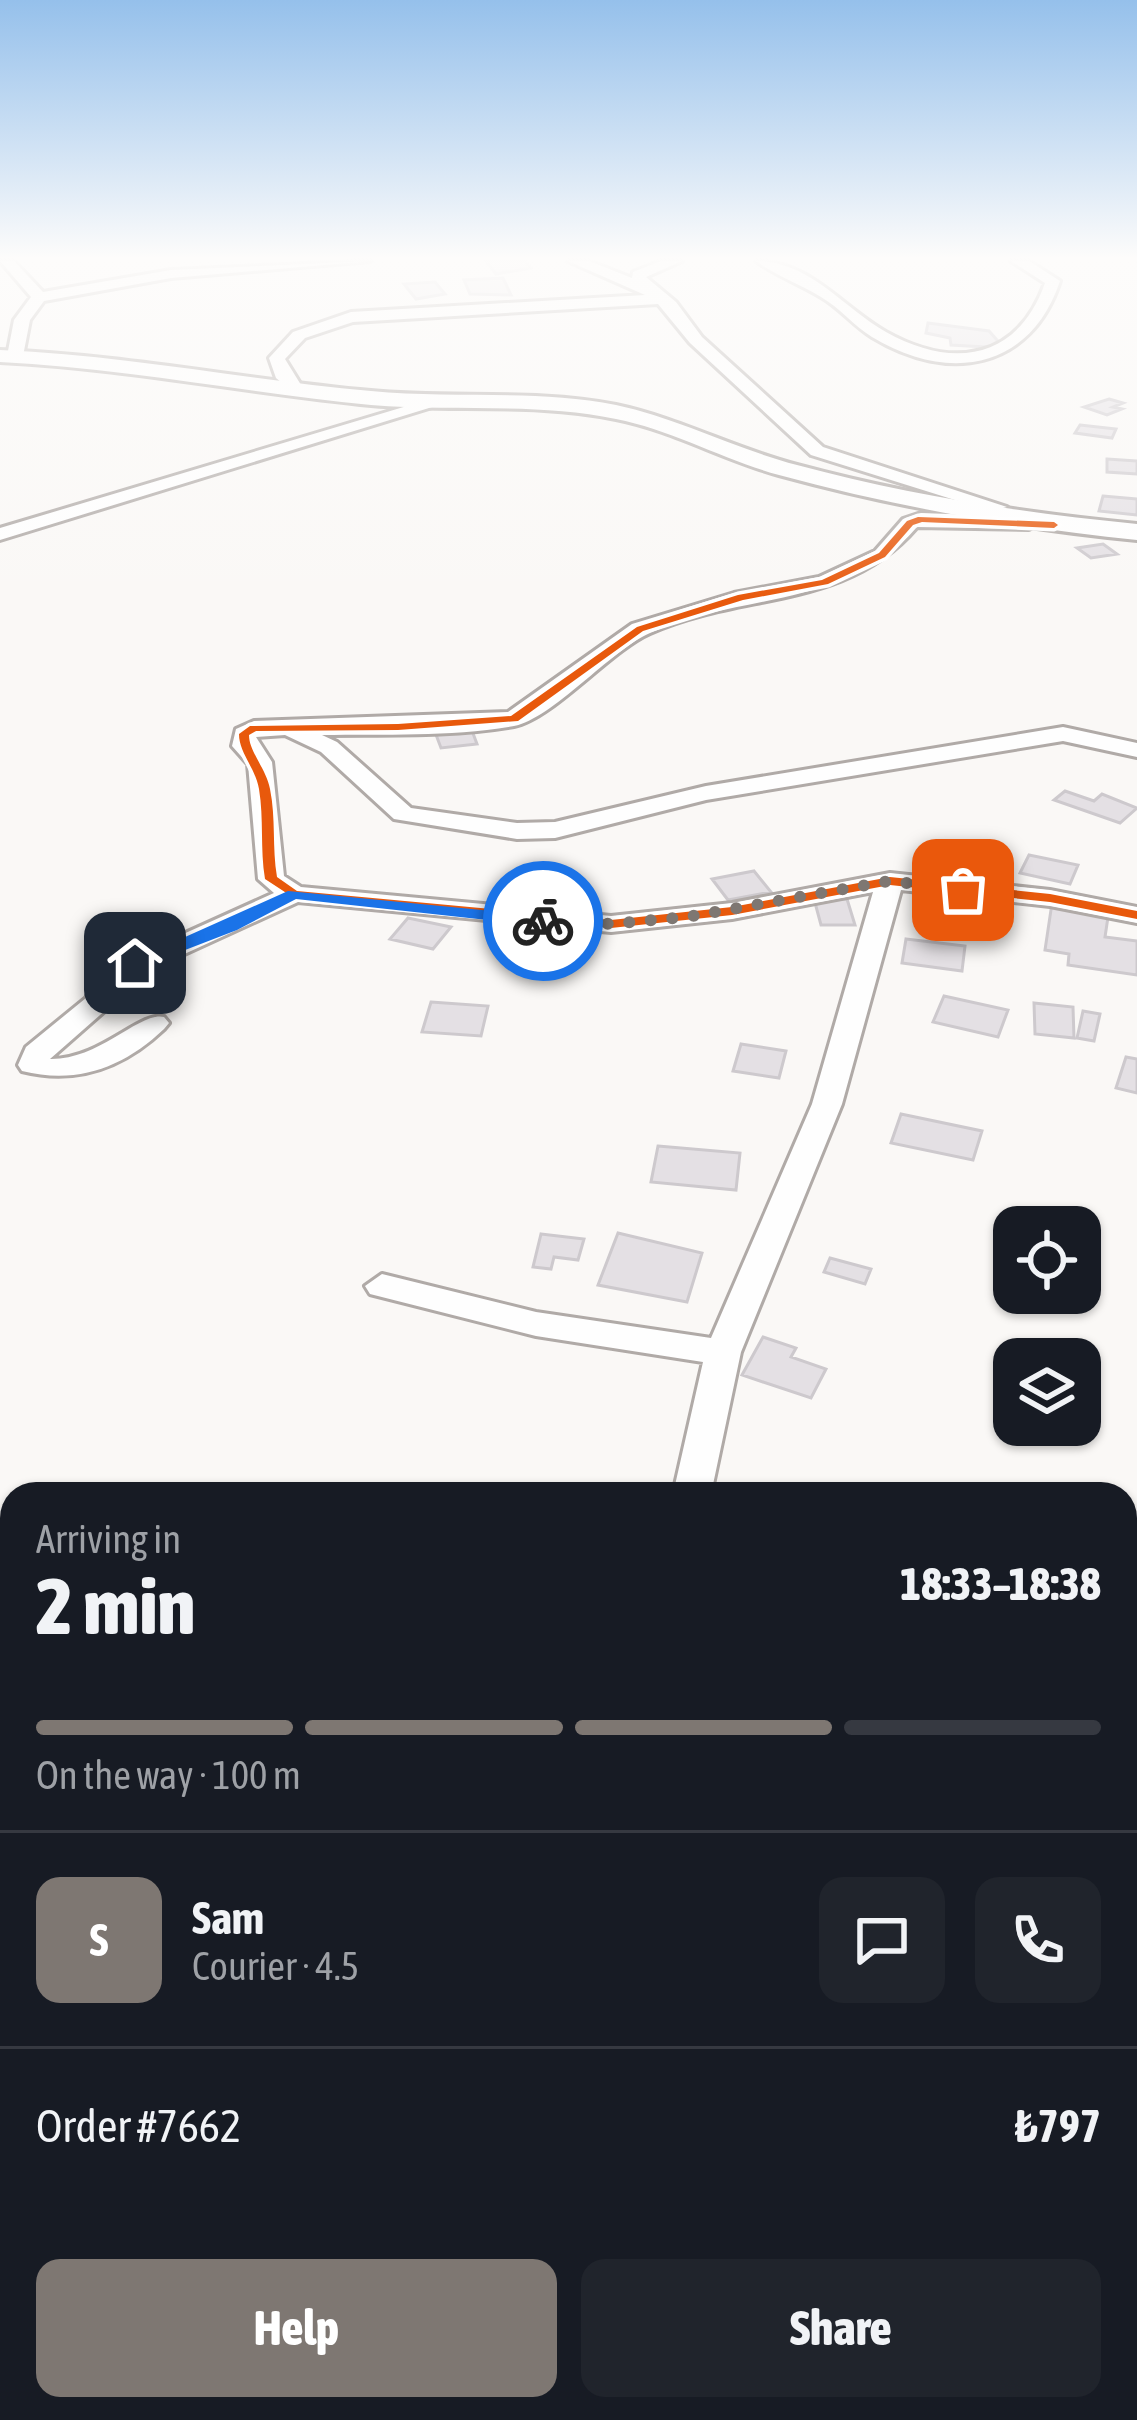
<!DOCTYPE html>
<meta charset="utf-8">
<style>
body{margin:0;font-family:"Asap Condensed",sans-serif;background:#20242c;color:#f1f3f6;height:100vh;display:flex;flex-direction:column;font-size:45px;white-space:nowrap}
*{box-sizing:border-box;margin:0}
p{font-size:39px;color:#9ea1a6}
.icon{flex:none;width:66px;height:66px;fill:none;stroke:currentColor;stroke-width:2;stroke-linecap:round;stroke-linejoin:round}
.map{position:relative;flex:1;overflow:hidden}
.sheet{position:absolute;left:0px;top:1482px;width:1137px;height:939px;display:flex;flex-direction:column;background:#171b24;border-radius:36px 36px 0 0;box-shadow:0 3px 9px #0004}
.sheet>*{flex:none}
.buttons{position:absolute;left:993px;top:1206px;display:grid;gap:24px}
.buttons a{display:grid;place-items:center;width:108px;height:108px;border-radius:24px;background:#171b24;box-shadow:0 3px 9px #0004;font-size:60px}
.pin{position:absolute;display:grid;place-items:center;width:102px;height:102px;color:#fff;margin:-51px;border-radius:24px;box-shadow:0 6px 18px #0006}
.courier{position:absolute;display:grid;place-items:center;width:120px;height:120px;margin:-60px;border:9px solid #1a73e8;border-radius:50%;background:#fff;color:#222;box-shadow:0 3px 15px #0007}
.summary em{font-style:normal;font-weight:800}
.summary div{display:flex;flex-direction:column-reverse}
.summary{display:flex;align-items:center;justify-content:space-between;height:204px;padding:0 36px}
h1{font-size:78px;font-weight:800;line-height:90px}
.bar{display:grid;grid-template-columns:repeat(4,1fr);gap:18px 12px;align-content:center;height:144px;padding:0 36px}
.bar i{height:15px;border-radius:9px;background:#363941}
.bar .current{background:#7e7772}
.bar p{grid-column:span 4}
.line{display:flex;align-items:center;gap:30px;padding:0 36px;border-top:3px solid #363941}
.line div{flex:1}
.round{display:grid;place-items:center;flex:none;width:126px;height:126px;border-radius:24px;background:#20242c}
.button{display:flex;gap:24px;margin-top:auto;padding:24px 36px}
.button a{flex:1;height:138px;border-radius:24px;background:#7e7772;color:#fff;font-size:48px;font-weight:800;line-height:138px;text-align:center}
.button a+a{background:#20242c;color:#f1f3f6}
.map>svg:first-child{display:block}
</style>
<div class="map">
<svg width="1137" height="2420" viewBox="0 0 1137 2420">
<rect width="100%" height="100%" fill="#faf8f6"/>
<path fill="#e4e0e4" stroke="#cdc9cd" stroke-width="3" d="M486,261H525L531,268L496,274Z
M503,278L511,295L470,294L464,280Z
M435,282L445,294L416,299L404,284Z
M928,323L989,331L1004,348L951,345L950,338L926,333Z
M1109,399L1123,403L1113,407L1122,409L1107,415L1084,407Z
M1080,425L1116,429L1112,438L1075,433Z
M1107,459L1137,461V474L1107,472Z
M1103,496L1137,499V515L1099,511Z
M1103,544L1117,554L1091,558L1077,548Z
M471,728L477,744L441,748L435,732Z
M1065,791L1094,801L1102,794L1137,808L1120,823L1054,800Z
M933,848L994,851L995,872L918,867V854L934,856Z
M1029,855L1078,865L1070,884L1020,873Z
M754,871L771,892L728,900L712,879Z
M814,899H847L855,925H821Z
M1052,903L1108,917L1105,937L1137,941V975L1068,965L1069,954L1045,950Z
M408,918L451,927L433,949L390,939Z
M906,939L965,946L962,971L902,963Z
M944,996L1008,1010L998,1037L933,1022Z
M431,1002L488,1006L481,1036L422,1032Z
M1034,1003L1073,1007L1074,1038L1035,1034Z
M1083,1011L1100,1014L1094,1041L1077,1038Z
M741,1044L786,1051L779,1078L733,1071Z
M1126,1057L1137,1059V1093L1116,1088Z
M901,1114L982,1131L973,1160L891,1143Z
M658,1146L740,1153L736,1190L651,1182Z
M1059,1220L1092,1223L1093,1250L1080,1249V1227H1059Z
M618,1233L702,1253L687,1302L598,1285Z
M541,1234L584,1239L578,1260L554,1257L551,1269L533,1267Z
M830,1258L871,1269L865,1284L824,1272Z
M763,1337L796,1348L791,1357L826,1369L811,1398L742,1375Z"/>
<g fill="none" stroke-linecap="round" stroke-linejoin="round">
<g stroke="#b0aaa7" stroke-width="6">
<path id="minor" d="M0,261H14L43,292L171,270L371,261L171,278L44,301L30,320L23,356L15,361L7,356L14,320L31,297Z
M568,261H589L632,278L633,272L661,261H682L646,277L676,302L702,337L823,447L1007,507L990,511L811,455L690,343L658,304L353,322L305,338L285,359L306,393H294L276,378L269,358L293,332L351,312L645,295Z
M756,261C810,261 842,307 886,332C954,370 1018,359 1045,283L1011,261H1029L1060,281C1031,369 949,384 872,337C854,326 840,308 821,297C800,284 775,275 756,261Z
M427,400L442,404L0,540V528Z
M921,513L1029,517L1039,523L1029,529L917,527C846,610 744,591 650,633C611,650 552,719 514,726C452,737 385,734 322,735L337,742L411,808L517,823L555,822L706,786L1063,727L1137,743V757L1063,741L706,800L555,838L517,839L394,819L321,752L285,735L256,737L272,762L284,876L301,887L611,916L732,903L890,873L1050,890L1137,907V923L1050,906L901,890L842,1104L741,1352L711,1494H673L703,1362L536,1336L370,1294L365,1286L382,1274L536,1312L711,1338L812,1104L873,892L732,919L611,932L298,902L121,983L108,1008L50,1059C100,1060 140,1011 164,1017L169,1023L164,1029C124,1067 78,1085 22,1071L18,1065L26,1047L86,998L99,972L274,893L258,879L248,764L232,746L236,729L254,721L508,712L632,624L734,593L819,577L875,551L903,519Z
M0,1689L12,1693V1731L0,1727Z
M1125,1874L1137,1876V1918L1125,1916Z
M504,2409H567L563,2420H500Z"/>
</g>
<g stroke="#b0aaa7" stroke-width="6">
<path id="tertiary" d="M0,350C125,355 247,380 371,391C452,399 535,389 616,405C678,418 735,449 797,465C908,495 1022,513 1137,524V540C1016,528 896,507 779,475C724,460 672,430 616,419C535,402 452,412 371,405C247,393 125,368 0,362Z"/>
</g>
<use href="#minor" fill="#fefefe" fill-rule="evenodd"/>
<use href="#tertiary" fill="#fefefe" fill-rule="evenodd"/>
<g stroke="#fff" stroke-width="7">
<path id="cycleway" d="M918,517L1054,522L1058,525L1054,528L922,522L913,525L885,557L828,584L743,600L643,631L518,721L398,730L256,731L249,735C249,752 266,768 270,789C276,818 272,848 277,877L297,891L611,920L732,907L890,877L1050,894L1137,911V919L1050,902L890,885L732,915L611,928L294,898L265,879C260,849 264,819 259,789C255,767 239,753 239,734L250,726L398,724L511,716L637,627L738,595L822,580L879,553L907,521Z"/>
</g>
<use href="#cycleway" fill="#e8590c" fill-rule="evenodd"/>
</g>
<linearGradient id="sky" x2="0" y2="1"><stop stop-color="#95c0eb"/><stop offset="0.43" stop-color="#fdfcfb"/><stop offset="1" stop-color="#fdfcfb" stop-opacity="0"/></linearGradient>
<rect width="1137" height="600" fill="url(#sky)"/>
<path fill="#1a73e8" d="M288,891L543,916L551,921L543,926L296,899L237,930L141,967L127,963Z"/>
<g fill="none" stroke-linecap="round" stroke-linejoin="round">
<path stroke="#7e7772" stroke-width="12" stroke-dasharray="0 21.6" d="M543,921L611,924L686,917L890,881L963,890"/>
</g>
</svg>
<div class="buttons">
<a><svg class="icon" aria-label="locate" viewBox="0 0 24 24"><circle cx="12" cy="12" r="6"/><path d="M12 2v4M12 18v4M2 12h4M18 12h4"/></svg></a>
<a><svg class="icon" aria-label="layers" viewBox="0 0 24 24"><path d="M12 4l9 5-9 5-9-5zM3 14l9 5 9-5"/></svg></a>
</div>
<div class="pin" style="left:963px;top:890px;background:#ea580c"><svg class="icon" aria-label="bag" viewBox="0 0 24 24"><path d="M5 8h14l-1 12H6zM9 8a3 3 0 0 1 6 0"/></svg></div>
<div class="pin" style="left:135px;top:963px;background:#1f2937"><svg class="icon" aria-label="home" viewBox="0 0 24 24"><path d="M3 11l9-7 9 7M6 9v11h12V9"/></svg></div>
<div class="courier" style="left:543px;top:921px"><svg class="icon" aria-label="bike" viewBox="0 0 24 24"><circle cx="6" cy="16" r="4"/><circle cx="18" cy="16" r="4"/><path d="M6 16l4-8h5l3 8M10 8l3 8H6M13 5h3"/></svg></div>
<section class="sheet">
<div class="summary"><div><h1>2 min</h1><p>Arriving in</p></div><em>18:33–18:38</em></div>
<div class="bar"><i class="current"></i><i class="current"></i><i class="current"></i><i></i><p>On the way · 100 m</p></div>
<div class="line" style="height:216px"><b class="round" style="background:#7e7772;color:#fff">S</b><div><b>Sam</b><p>Courier · 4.5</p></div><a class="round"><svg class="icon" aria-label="chat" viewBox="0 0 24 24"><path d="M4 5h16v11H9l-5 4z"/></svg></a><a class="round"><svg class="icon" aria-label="phone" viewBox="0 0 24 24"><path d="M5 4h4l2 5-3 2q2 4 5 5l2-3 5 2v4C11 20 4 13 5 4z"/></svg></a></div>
<div class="line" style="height:156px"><div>Order #7662</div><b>₺797</b></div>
<div class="button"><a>Help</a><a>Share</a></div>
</section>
</div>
